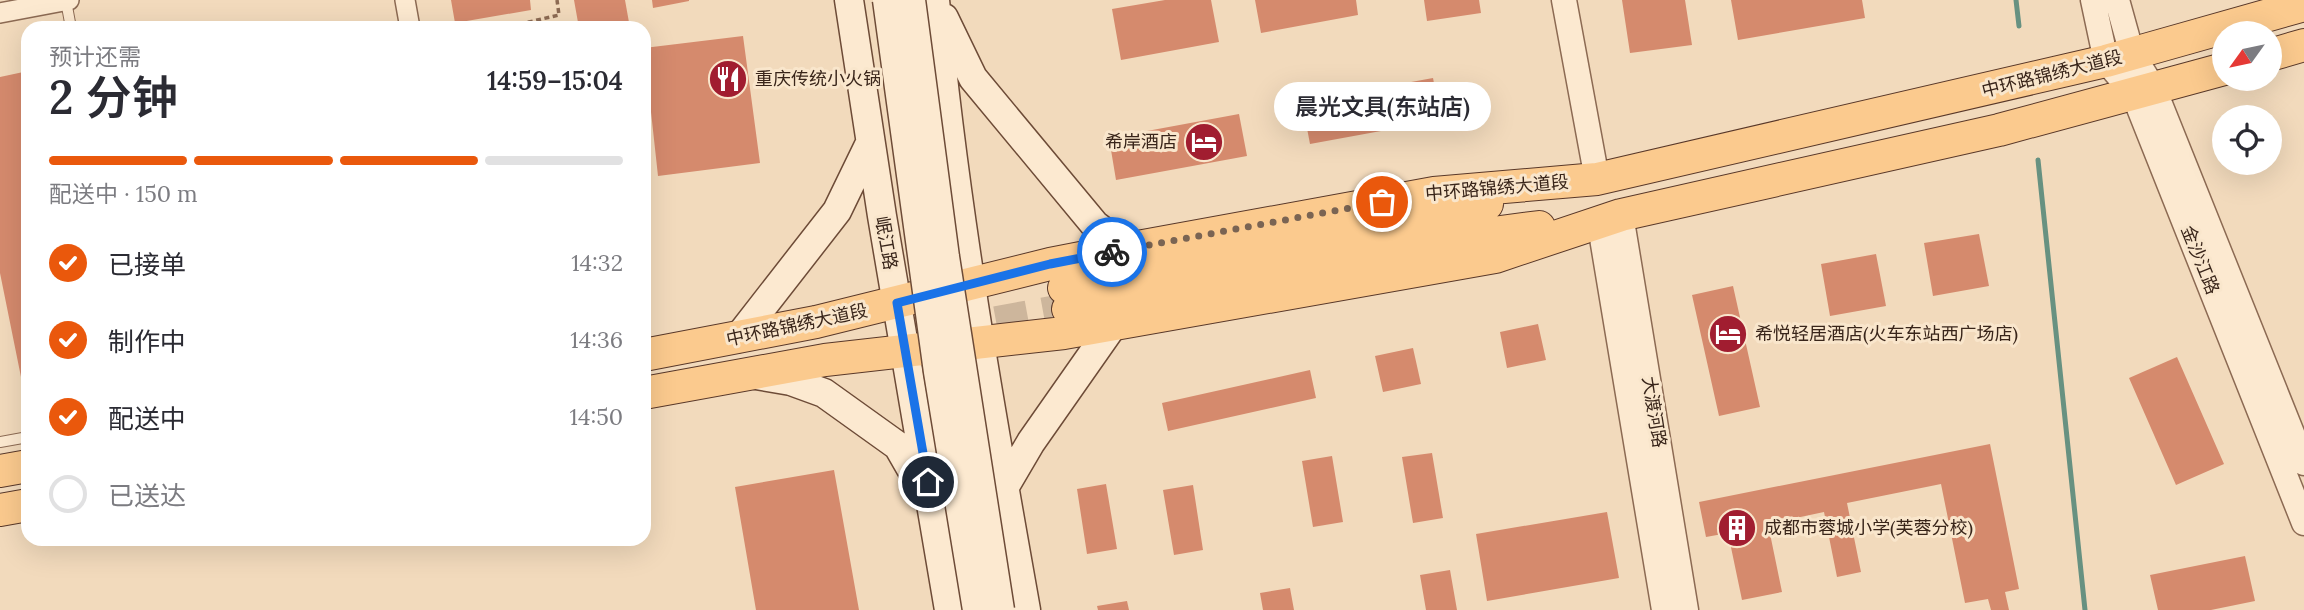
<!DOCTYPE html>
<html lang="zh">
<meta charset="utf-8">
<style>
body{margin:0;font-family:Lora,"Noto Sans SC",serif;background:#f7f7f7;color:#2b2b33;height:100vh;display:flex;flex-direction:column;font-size:26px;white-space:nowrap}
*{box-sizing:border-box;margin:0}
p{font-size:23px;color:#7c7c81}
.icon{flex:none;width:38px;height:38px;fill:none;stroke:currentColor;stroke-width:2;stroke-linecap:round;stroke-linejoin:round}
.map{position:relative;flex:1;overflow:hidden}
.side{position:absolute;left:21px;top:21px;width:630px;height:525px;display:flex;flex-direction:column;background:#fff;border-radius:21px;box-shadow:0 7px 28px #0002}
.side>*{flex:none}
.needle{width:46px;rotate:237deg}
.tools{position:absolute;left:2212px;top:21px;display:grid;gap:14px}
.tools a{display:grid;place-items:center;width:70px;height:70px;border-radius:50%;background:#fff;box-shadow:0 7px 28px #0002;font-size:35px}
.pin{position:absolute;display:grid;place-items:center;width:60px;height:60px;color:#fff;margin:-30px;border:4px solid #fff;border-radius:50%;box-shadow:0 2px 7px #0007}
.courier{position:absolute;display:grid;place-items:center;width:70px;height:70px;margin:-35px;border:5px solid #1a73e8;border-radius:50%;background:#fff;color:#222;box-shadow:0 2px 9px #0007}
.bubble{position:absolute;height:49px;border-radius:24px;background:#fff;box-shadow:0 7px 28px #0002;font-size:23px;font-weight:600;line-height:49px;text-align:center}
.headline em{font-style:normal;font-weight:600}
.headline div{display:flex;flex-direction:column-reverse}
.headline{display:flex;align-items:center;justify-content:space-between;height:119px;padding:0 28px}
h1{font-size:46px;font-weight:600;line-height:52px}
.bar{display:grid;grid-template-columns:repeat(4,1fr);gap:10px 7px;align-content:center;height:84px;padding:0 28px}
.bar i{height:9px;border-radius:5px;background:#e1e1e2}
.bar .active{background:#ea580c}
.bar p{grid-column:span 4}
ol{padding:0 28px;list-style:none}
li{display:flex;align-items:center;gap:21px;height:77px}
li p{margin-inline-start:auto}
li .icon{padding:7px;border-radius:50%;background:#ea580c;color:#fff;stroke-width:4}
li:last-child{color:#7c7c81}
li i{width:38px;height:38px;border:4px solid #e1e1e2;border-radius:50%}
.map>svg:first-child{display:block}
</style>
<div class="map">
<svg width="2304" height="610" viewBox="0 0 2304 610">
<rect width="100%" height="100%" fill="#f2dabc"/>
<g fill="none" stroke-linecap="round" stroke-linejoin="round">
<path stroke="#679181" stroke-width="5" d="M2016,0L2019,26
M2038,160L2085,610"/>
</g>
<path fill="#d58a6d" d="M451,0H530L531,10L455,23Z
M574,0H625L630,28H579Z
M652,0H689V1L653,8Z
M1165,0H1211L1219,42L1121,60L1112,9Z
M1255,0H1356L1358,15L1261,33Z
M1424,0H1479L1481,13L1427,21Z
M1622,0H1685L1692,45L1630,53Z
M1731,0H1862L1865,18L1738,40Z
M743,36L760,163L658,176L644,48Z
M28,71V376L21,377L0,273V77Z
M1433,78L1441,120L1310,144L1302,102Z
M1239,114L1247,156L1116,180L1109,138Z
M1979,234L1989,286L1933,296L1924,243Z
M1876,254L1886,306L1830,316L1821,264Z
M1733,286L1760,407L1719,416L1692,295Z
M1538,324L1546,360L1507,368L1500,332Z
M1413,348L1421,384L1383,392L1375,356Z
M2177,357L2224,464L2176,485L2129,378Z
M1310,370L1316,398L1168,431L1162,403Z
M1990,444L2019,589L2005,592L2009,610H1991L1988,599L1965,603L1941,484L1847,503L1861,572L1837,577L1824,512L1768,524L1782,592L1742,600L1728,533L1706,537L1699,502Z
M1432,453L1443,518L1413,523L1402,457Z
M1332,456L1343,522L1313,527L1302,461Z
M834,470L859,610H756L735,487Z
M1106,484L1117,549L1087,554L1077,489Z
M1193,485L1203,550L1174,555L1163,490Z
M1607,512L1619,578L1487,601L1476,534Z
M2245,556L2255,601L2211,610H2158L2150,575Z
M1450,570L1457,610H1426L1420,575Z
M1290,588L1294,610H1263L1260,593Z
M1127,601L1129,610H1098L1097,606Z"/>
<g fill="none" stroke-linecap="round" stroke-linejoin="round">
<path stroke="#cdb69c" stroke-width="32" stroke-dasharray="32 16" stroke-linecap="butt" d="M949,331L1068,309"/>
<g stroke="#8c6a53" stroke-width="12">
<path id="service" d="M66,1L71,28
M0,442L28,437"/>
</g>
<g stroke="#8c6a53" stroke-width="22">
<path id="minor" d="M405,0L410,28
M0,13L69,0"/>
</g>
<g stroke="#8c6a53" stroke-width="27">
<path id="tertiary" d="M1564,0L1597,179
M2093,0L2106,61L2133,93L2304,523
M2117,0L2132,54L2154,89L2304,463
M1621,215L1686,610
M1599,220L1664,610"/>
</g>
<g stroke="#6d4b37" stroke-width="31">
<path id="secondary" d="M849,0L882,216L949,610
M935,0C954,205 990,408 1026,610
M944,18L973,78L1095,225L1127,249
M738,338L837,211L870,143
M756,375L791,381L824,393L898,446L921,486
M1004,488L1031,442L1113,325"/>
</g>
<g stroke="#593829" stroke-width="34">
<path id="primary" d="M2270,55L2304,45
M1064,288L1487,204
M1068,309L1478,235L1539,227
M644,355L816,322L1050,264L1127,249L1434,193L1597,179L2106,61L2304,5
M644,393L825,360L1064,333L1495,257L1621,215L1999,130L2224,69
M0,471L28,466
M0,510L28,505"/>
</g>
<path stroke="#8c6a53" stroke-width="3.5" stroke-dasharray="5 3.5" stroke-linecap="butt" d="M503,28L559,15L557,0"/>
<use href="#service" stroke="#fce9d0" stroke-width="10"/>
<use href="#minor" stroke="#fce9d0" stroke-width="19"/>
<use href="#tertiary" stroke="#fce9d0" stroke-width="24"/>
<use href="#secondary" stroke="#fce9d0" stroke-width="28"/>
<use href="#primary" stroke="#fbca8e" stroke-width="32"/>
<g stroke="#6d4b37" stroke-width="31" stroke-linecap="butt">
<path id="secondary-bridge" d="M887,0L938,372L977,610
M911,0L945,257L1000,610"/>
</g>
<use href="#secondary-bridge" stroke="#fce9d0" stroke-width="28"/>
</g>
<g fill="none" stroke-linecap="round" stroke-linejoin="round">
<path stroke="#7a6453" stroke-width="7" stroke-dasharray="0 12.6" d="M1112,252L1382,202"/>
<path stroke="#1a73e8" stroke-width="9" d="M928,482L897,303L1050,264L1112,252"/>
</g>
<defs>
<g id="restaurant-disc" transform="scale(2.0125)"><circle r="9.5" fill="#a11d30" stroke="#f9e6cc"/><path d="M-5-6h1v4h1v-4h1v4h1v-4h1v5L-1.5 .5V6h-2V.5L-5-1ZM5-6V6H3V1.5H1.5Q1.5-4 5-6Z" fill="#fff"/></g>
<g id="hotel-disc" transform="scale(2.0125)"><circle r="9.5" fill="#a11d30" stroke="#f9e6cc"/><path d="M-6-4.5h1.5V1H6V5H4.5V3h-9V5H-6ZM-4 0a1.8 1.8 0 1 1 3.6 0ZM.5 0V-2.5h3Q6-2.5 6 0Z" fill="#fff"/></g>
<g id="building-disc" transform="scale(2.0125)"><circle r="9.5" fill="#a11d30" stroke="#f9e6cc"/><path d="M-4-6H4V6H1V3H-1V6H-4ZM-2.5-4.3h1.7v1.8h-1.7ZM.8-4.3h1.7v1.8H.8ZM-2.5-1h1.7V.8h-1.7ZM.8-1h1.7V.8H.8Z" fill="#fff"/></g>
</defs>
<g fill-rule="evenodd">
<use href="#restaurant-disc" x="728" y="79"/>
<use href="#hotel-disc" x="1204" y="142"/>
<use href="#hotel-disc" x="1728" y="334"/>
<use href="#building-disc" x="1737" y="528"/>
</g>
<g text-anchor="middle" stroke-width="6" stroke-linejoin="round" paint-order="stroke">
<g font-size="18" fill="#39251a" stroke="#f9e6cc">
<text transform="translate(2052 74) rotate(-14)" y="6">中环路锦绣大道段</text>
<text transform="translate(1497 188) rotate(-5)" y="6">中环路锦绣大道段</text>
<text transform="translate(886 243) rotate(80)" y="6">岷江路</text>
<text transform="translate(2200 260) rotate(68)" y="6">金沙江路</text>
<text transform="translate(797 325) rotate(-12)" y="6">中环路锦绣大道段</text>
<text transform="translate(1654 412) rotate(81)" y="6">大渡河路</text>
</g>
<g font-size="18" fill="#39251a" stroke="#f9e6cc" text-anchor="start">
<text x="755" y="85">重庆传统小火锅</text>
<text x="1177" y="148" text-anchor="end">希岸酒店</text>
<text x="1755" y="340">希悦轻居酒店(火车东站西广场店)</text>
<text x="1764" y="534">成都市蓉城小学(芙蓉分校)</text>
</g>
</g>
</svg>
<div class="tools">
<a><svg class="needle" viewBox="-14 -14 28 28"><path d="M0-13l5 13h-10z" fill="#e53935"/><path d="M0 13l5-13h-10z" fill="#7c7c81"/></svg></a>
<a><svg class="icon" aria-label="locate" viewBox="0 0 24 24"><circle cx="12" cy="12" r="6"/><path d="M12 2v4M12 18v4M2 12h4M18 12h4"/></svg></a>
</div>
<div class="pin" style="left:1382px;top:202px;background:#ea580c"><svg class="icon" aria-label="bag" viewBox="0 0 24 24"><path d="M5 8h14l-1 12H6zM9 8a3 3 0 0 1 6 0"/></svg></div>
<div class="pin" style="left:928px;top:482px;background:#1f2937"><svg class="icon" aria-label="home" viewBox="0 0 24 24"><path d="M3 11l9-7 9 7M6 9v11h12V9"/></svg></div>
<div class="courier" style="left:1112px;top:252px"><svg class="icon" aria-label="bike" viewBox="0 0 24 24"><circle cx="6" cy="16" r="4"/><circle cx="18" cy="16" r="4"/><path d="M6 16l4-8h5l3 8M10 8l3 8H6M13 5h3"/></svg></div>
<div class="bubble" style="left:1274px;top:82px;width:217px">晨光文具(东站店)</div>
<section class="side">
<div class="headline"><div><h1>2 分钟</h1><p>预计还需</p></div><em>14:59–15:04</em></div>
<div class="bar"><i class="active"></i><i class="active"></i><i class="active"></i><i></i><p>配送中 · 150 m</p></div>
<ol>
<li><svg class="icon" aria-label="check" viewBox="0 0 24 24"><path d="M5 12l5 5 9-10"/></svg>已接单<p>14:32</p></li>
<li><svg class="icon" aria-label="check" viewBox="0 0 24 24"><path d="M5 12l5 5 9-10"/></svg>制作中<p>14:36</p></li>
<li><svg class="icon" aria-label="check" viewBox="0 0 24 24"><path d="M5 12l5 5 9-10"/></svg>配送中<p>14:50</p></li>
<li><i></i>已送达</li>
</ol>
</section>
</div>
